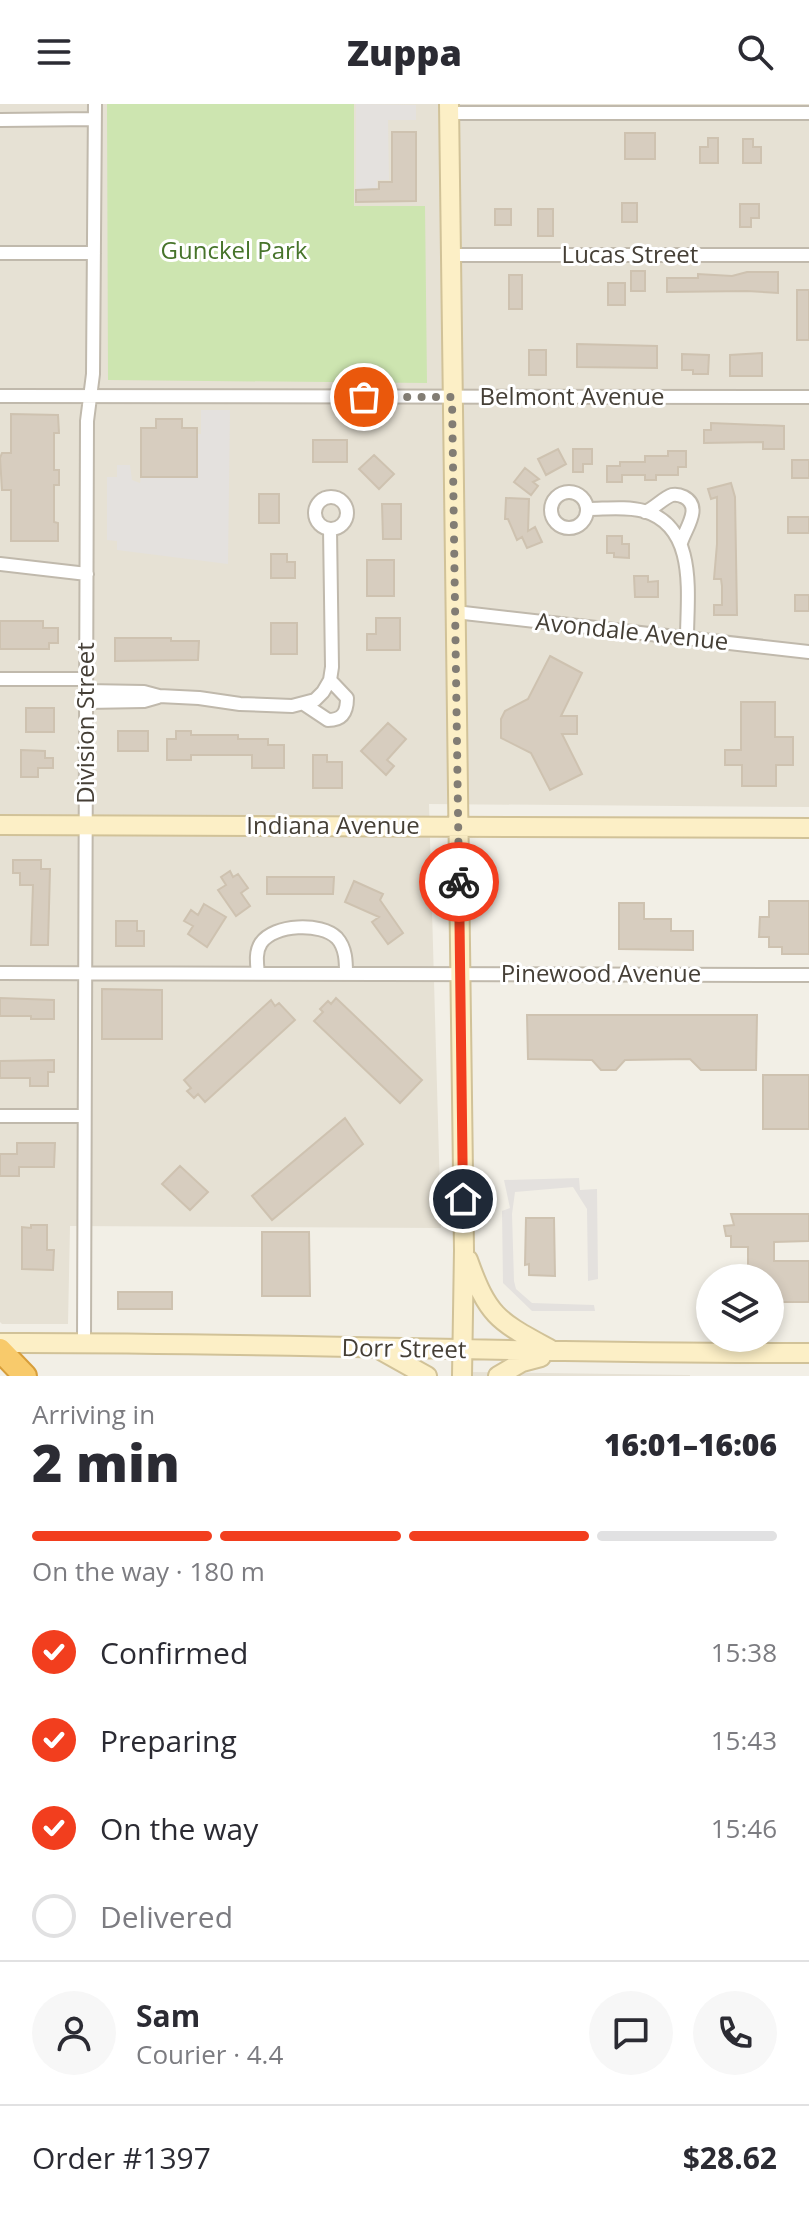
<!DOCTYPE html>
<meta charset="utf-8">
<style>
body{margin:0;font-family:"Open Sans",sans-serif;background:#f7f7f7;color:#2b2b33;height:100vh;display:flex;flex-direction:column;font-size:30px;white-space:nowrap}
*{box-sizing:border-box;margin:0}
p{font-size:26px;color:#7c7c81}
.icon{flex:none;width:44px;height:44px;fill:none;stroke:currentColor;stroke-width:2;stroke-linecap:round;stroke-linejoin:round}
.map{position:relative;height:1272px;overflow:hidden}
.side{display:flex;flex-direction:column;background:#fff;flex:1}
.side>*{flex:none}
.tools{position:absolute;left:696px;top:1160px;display:grid;gap:16px}
.tools a{display:grid;place-items:center;width:88px;height:88px;border-radius:50%;background:#fff;box-shadow:0 4px 12px #0003;font-size:40px}
.pin{position:absolute;display:grid;place-items:center;width:68px;height:68px;color:#fff;margin:-34px;border:4px solid #fff;border-radius:50%;box-shadow:0 2px 8px #0007}
.courier{position:absolute;display:grid;place-items:center;width:80px;height:80px;margin:-40px;border:6px solid #f23e1e;border-radius:50%;background:#fff;color:#222;box-shadow:0 2px 10px #0007}
.overview em{font-style:normal;font-weight:800}
.overview div{display:flex;flex-direction:column-reverse}
.overview{display:flex;align-items:center;justify-content:space-between;height:136px;padding:0 32px}
h1{font-size:52px;font-weight:800;line-height:60px}
.bar{display:grid;grid-template-columns:repeat(4,1fr);gap:12px 8px;align-content:center;height:96px;padding:0 32px}
.bar i{height:10px;border-radius:6px;background:#e1e1e2}
.bar .active{background:#f23e1e}
.bar p{grid-column:span 4}
.line{display:flex;align-items:center;gap:20px;padding:0 32px;border-top:2px solid #e1e1e2}
.line div{flex:1}
.round{display:grid;place-items:center;flex:none;width:84px;height:84px;border-radius:42px;background:#f7f7f7}
ol{padding:0 32px;list-style:none}
li{display:flex;align-items:center;gap:24px;height:88px}
li p{margin-inline-start:auto}
li .icon{padding:8px;border-radius:50%;background:#f23e1e;color:#fff;stroke-width:4}
li:last-child{color:#7c7c81}
li i{width:44px;height:44px;border:4px solid #e1e1e2;border-radius:50%}
header{display:flex;justify-content:space-between;align-items:center;height:104px;padding:0 32px;background:#fff;font-size:36px;font-weight:800}
.map>svg:first-child{display:block}
</style>
<header><svg class="icon" aria-label="menu" viewBox="0 0 24 24"><path d="M4 6h16M4 12h16M4 18h16"/></svg>Zuppa<svg class="icon" aria-label="search" viewBox="0 0 24 24"><circle cx="10" cy="10" r="6"/><path d="M15 15l6 6"/></svg></header>
<div class="map">
<svg width="809" height="1272" viewBox="0 0 809 1272">
<rect width="100%" height="100%" fill="#f2efe6"/>
<path fill="#e6e1d4" d="M0,0H809V703L429,700L441,1124L70,1122L68,1220H2L0,1218Z
M470,1268L690,1271V1272H471Z"/>
<path fill="#cde5b0" d="M107,0H354V102H425L427,279L108,276Z"/>
<path fill="#e4e1de" d="M356,0L416,1V16H388L389,76H377V96H368V85L356,86Z
M201,306H230L228,460L117,446V437L107,436V373H117V361H130L132,376L140,379L141,373H196L197,330H201Z
M579,1074L580,1086L597,1085L598,1175L588,1177L587,1105L573,1083L515,1088L512,1110L514,1177L516,1185L532,1199L594,1201L595,1207H532L503,1179L502,1107L510,1104L504,1076Z"/>
<path fill="#d7cdbf" stroke="#cec2b0" stroke-width="2" d="M392,28H416V97L356,98V86L379,85V78H392Z
M625,29H655V55H625Z
M708,34H718V59H700V43H708Z
M743,35H753V43H761V59H743Z
M622,99H637V118H622Z
M740,100H759V114H751V123H740Z
M495,105H511V121H495Z
M538,105H553V132H538Z
M631,167H645V187H631Z
M747,168H778V189L747,187L667,188V174H698V170L732,172Z
M509,171H522V205H509Z
M608,179H625V201H608Z
M797,186H809V236H797Z
M577,240L657,242V264L577,263Z
M529,246H546V271H529Z
M762,249V272H730V251Z
M682,250L709,251L708,270H693V266H682Z
M11,310L58,311L59,329H54V366H59V381H54V418L58,419V437H11V386H2L0,354L2,349H11Z
M156,315H182V324H197V373H141V324H156Z
M711,319L784,322V345H763V338L704,339V326H711Z
M313,336H347V358H313Z
M558,345L566,360L546,371L538,355Z
M573,345H592V360H583V368H573Z
M668,347H686V363H678V371H656V376H645V371H622V378H607V362H620V358H645V352H668Z
M374,351L394,370L379,385L359,365Z
M792,356H809V374H792Z
M525,364L539,375L533,378L538,382L531,391L514,378Z
M731,379L735,393L737,511H714V501H722V482L721,475H714L717,440V393L711,395L708,385Z
M259,390H279V419H259Z
M506,394L529,395L528,427L535,423L542,438L527,444L522,433L517,436L508,415H505Z
M382,400H401V435H383Z
M788,413H809V429H788Z
M607,432H622V440H629V454L614,453V449H607Z
M271,450H287V458H295V474H271Z
M367,456H394V492H367Z
M634,472H648V478L658,477V493H635Z
M795,491H809V507H795Z
M376,514H400V546H367V530H376Z
M0,517H43V524H58V539H49V545H0Z
M271,519H297V550H271Z
M115,534H171V537H199L198,556L115,557Z
M550,552L582,569L561,612H577V630H562L582,670L550,686L531,649L501,634V615L505,607L528,595Z
M741,598H775V633H793V661H776V682H742V661H725V646H741Z
M26,604H54V628H26Z
M388,619L406,635L387,656L394,662L386,671L361,647Z
M118,627H148V647H118Z
M176,627H191V631H238V635H268V641H284V664H252V651H191V656H167V635H176Z
M21,646L45,647V654H53V664H38V673H21Z
M313,651H327V658H342V684H313Z
M13,756H41V765H50L48,841H31L33,781H20V769H13Z
M230,767L233,773L238,770L248,784L241,789L250,802L236,812L218,786L226,781L221,773Z
M267,773H334L333,790H267Z
M354,777L383,790L380,796L403,829L388,840L372,818L379,813L345,798Z
M769,797H809V850H782V843H769V833H759L760,813H769Z
M619,799H644V815H671V827H693V846L619,845Z
M204,800L226,813L207,843L188,830L193,822L184,817L191,806L198,811Z
M116,817H137V827H144V842H116Z
M102,885L162,886V935H102Z
M0,894L54,896V915H31V912H0Z
M336,894L422,976L400,999L314,917L323,908L320,905L328,897L331,900Z
M271,896L275,902L279,899L295,916L205,998L198,990L194,994L187,987L191,984L184,976Z
M527,911H757L756,966H701L690,955L625,956L616,966H601L592,956L528,955Z
M54,956V968H48V982H30V974H0V957Z
M763,971H809V1025H763Z
M345,1014L363,1040L272,1116L252,1092Z
M17,1039H55L54,1063H19V1072H0V1050H17Z
M180,1062L208,1088L190,1106L162,1080Z
M731,1110H809V1137L774,1138V1157H809V1198H770V1174H748V1143H731V1132H726L724,1122L734,1121Z
M526,1114H554L555,1172L529,1171V1160L525,1161Z
M31,1121H47V1146H54L53,1166L22,1165V1123L31,1124Z
M262,1128H309L310,1192H262Z
M118,1188H172V1205H118Z"/>
<g fill="none" stroke-linecap="round" stroke-linejoin="round">
<g stroke="#c0b9ac" stroke-width="16">
<path id="street" d="M449,9H809
M0,16L95,15
M0,149H94
M451,151H809
M0,292L809,293
M551 406a18 18 0 1 1 36 0a18 18 0 1 1-36 0Z
M315 409a16 16 0 1 1 32 0a16 16 0 1 1-32 0Z
M587,405C606,405 626,402 644,407C698,423 687,491 687,534
M645,408C655,404 663,394 672,391C677,390 680,391 684,393C703,403 685,425 681,439
M0,460L87,470
M455,508L809,548
M0,575H86
M86,587L144,588L159,592L199,594L240,600L292,602L315,596L323,588L330,576L332,563L330,425
M86,598L144,597L158,593
M304,600L328,616C343,616 347,608 347,594L330,576
M0,869L809,871
M258,870C257,860 255,848 261,839C274,820 321,818 337,834C346,844 346,858 346,870
M0,1012H84
M84,1239L87,317L93,270L95,0"/>
</g>
<g stroke="#d1c298" stroke-width="22">
<path id="secondary" d="M449,0L464,1146L462,1272
M0,721L809,724
M468,1156C489,1215 499,1217 553,1247
M0,1239C270,1238 539,1250 809,1249
M382,1247L427,1272
M498,1272L522,1258L541,1253"/>
</g>
<g stroke="#d79e3b" stroke-width="26">
<path id="highway" d="M0,1246L25,1272"/>
</g>
<use href="#street" stroke="#fff" stroke-width="12"/>
<use href="#secondary" stroke="#fcefc6" stroke-width="18"/>
<use href="#highway" stroke="#f8ca6b" stroke-width="22"/>
</g>
<g fill="none" stroke-linecap="round" stroke-linejoin="round">
<path stroke="#827d74" stroke-width="8" stroke-dasharray="0 14.4" d="M364,293H452L459,778"/>
<path stroke="#f23e1e" stroke-width="10" d="M459,778L463,1095"/>
</g>
<g text-anchor="middle" stroke-width="6" stroke-linejoin="round" paint-order="stroke">
<g font-size="24" fill="#47742b" stroke="#fff">
<text x="234" y="155">Gunckel Park</text>
</g>
<g font-size="24" fill="#453f36" stroke="#fff">
<text x="630" y="159">Lucas Street</text>
<text x="572" y="301">Belmont Avenue</text>
<text transform="translate(632 528) rotate(6)" y="8">Avondale Avenue</text>
<text transform="translate(86 619) rotate(-90)" y="8">Division Street</text>
<text x="333" y="730">Indiana Avenue</text>
<text x="601" y="878">Pinewood Avenue</text>
<text transform="translate(404 1245) rotate(1)" y="8">Dorr Street</text>
</g>
</g>
</svg>
<div class="tools">
<a><svg class="icon" aria-label="layers" viewBox="0 0 24 24"><path d="M12 4l9 5-9 5-9-5zM3 14l9 5 9-5"/></svg></a>
</div>
<div class="pin" style="left:364px;top:293px;background:#ea580c"><svg class="icon" aria-label="bag" viewBox="0 0 24 24"><path d="M5 8h14l-1 12H6zM9 8a3 3 0 0 1 6 0"/></svg></div>
<div class="pin" style="left:463px;top:1095px;background:#1f2937"><svg class="icon" aria-label="home" viewBox="0 0 24 24"><path d="M3 11l9-7 9 7M6 9v11h12V9"/></svg></div>
<div class="courier" style="left:459px;top:778px"><svg class="icon" aria-label="bike" viewBox="0 0 24 24"><circle cx="6" cy="16" r="4"/><circle cx="18" cy="16" r="4"/><path d="M6 16l4-8h5l3 8M10 8l3 8H6M13 5h3"/></svg></div>
</div>
<section class="side">
<div class="overview"><div><h1>2 min</h1><p>Arriving in</p></div><em>16:01–16:06</em></div>
<div class="bar"><i class="active"></i><i class="active"></i><i class="active"></i><i></i><p>On the way · 180 m</p></div>
<ol>
<li><svg class="icon" aria-label="check" viewBox="0 0 24 24"><path d="M5 12l5 5 9-10"/></svg>Confirmed<p>15:38</p></li>
<li><svg class="icon" aria-label="check" viewBox="0 0 24 24"><path d="M5 12l5 5 9-10"/></svg>Preparing<p>15:43</p></li>
<li><svg class="icon" aria-label="check" viewBox="0 0 24 24"><path d="M5 12l5 5 9-10"/></svg>On the way<p>15:46</p></li>
<li><i></i>Delivered</li>
</ol>
<div class="line" style="height:144px"><a class="round"><svg class="icon" aria-label="person" viewBox="0 0 24 24"><circle cx="12" cy="8" r="4"/><path d="M4 21q1-7 8-7t8 7"/></svg></a><div><b>Sam</b><p>Courier · 4.4</p></div><a class="round"><svg class="icon" aria-label="chat" viewBox="0 0 24 24"><path d="M4 5h16v11H9l-5 4z"/></svg></a><a class="round"><svg class="icon" aria-label="phone" viewBox="0 0 24 24"><path d="M5 4h4l2 5-3 2q2 4 5 5l2-3 5 2v4C11 20 4 13 5 4z"/></svg></a></div>
<div class="line" style="height:104px"><div>Order #1397</div><b>$28.62</b></div>
</section>
